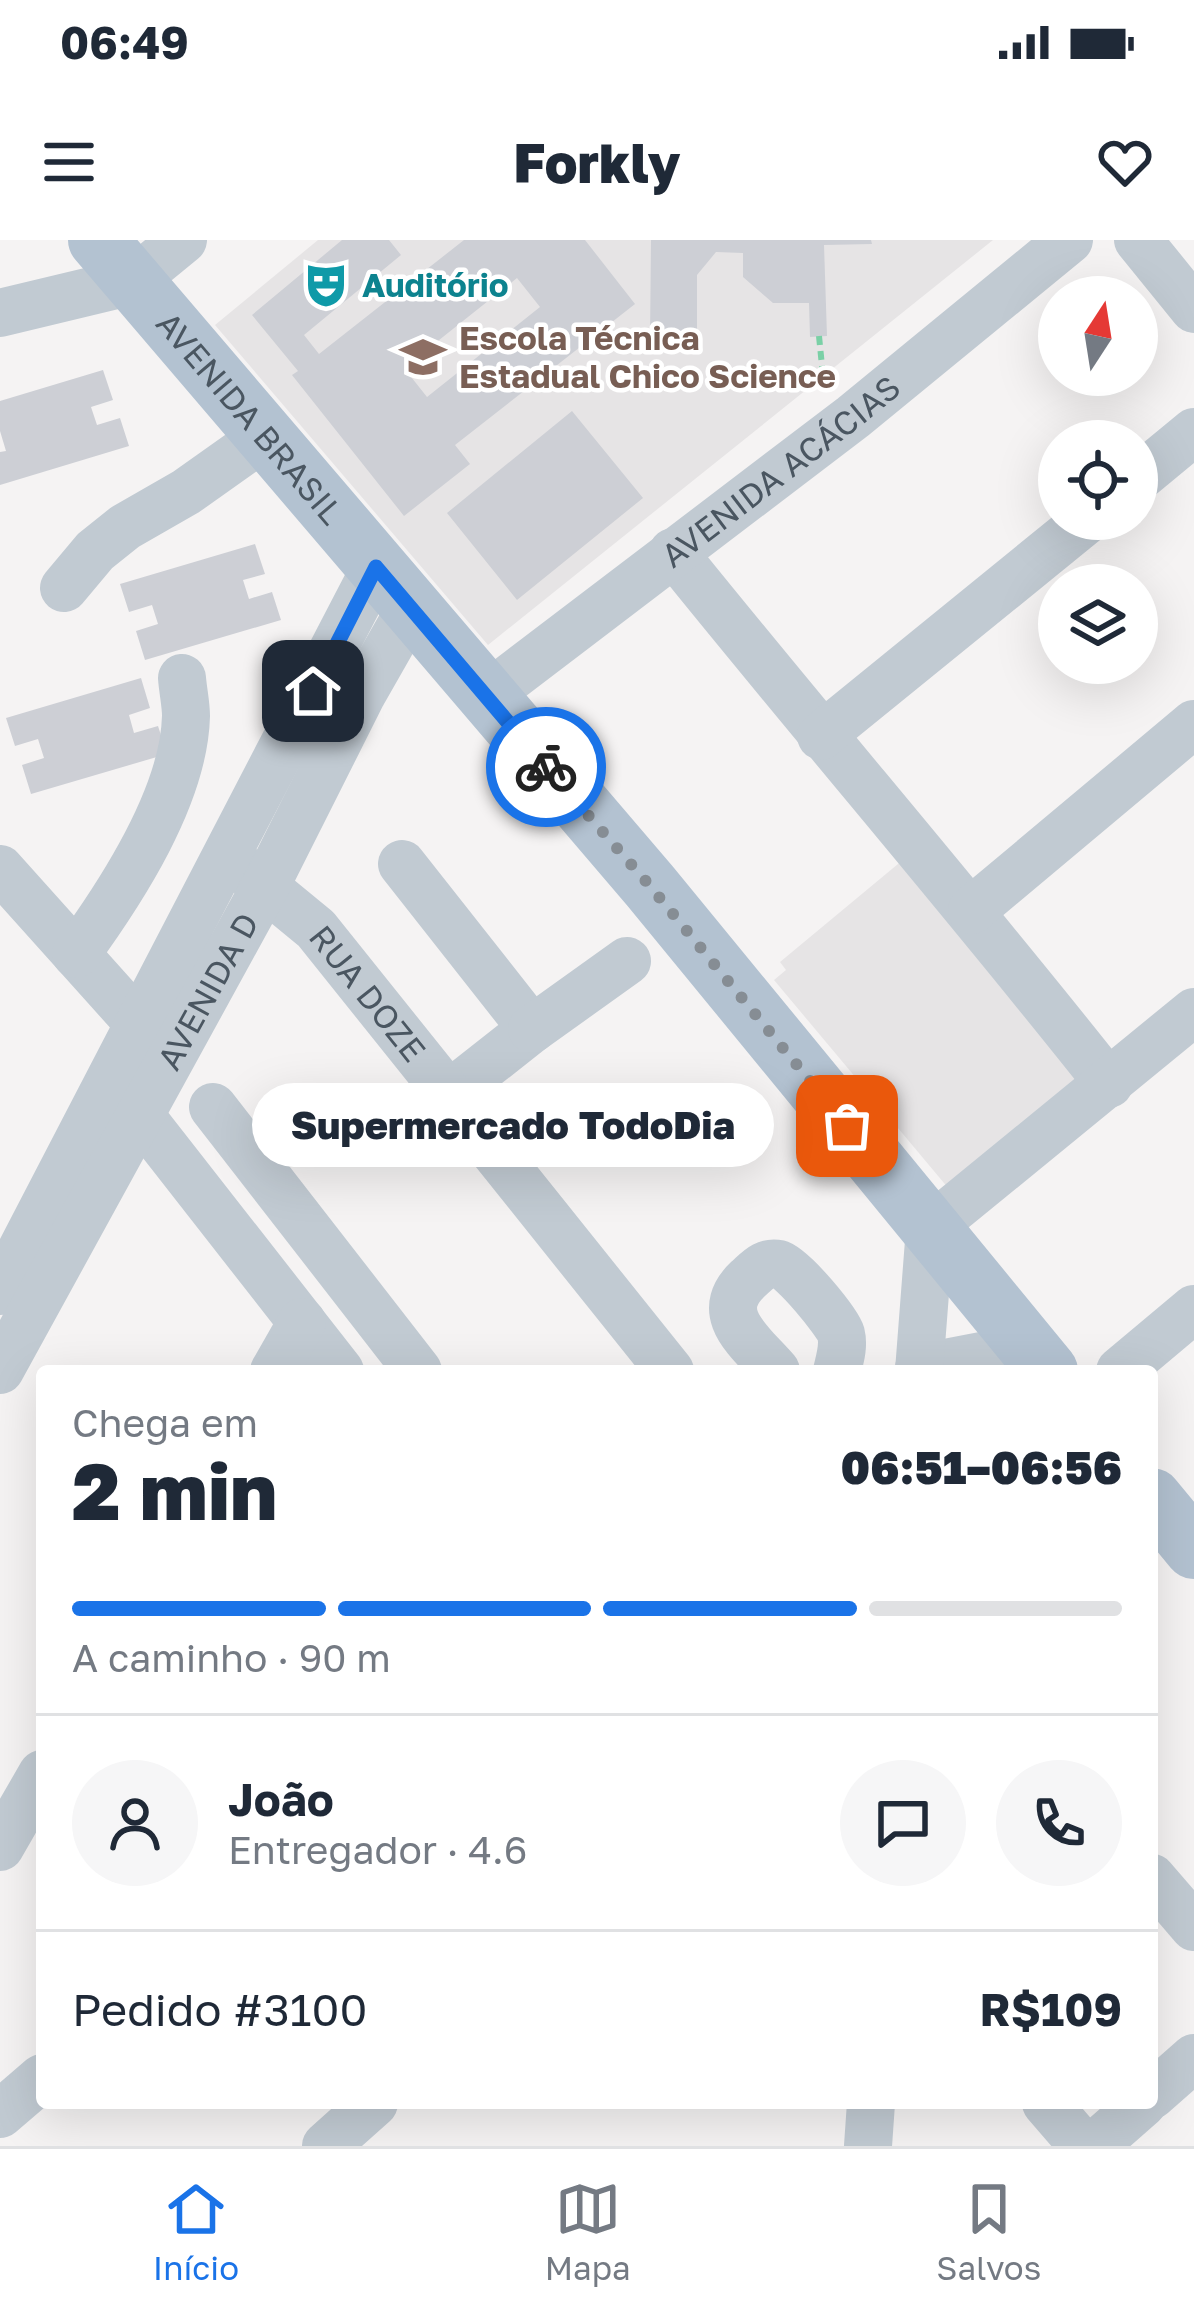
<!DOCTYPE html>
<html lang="pt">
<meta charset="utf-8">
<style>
body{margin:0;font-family:"Golos Text",sans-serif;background:#f6f6f7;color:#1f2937;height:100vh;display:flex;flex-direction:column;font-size:45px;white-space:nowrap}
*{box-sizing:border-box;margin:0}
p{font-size:39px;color:#747a83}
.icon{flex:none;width:66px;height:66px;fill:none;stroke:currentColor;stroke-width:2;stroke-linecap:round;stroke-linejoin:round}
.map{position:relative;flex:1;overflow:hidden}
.side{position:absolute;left:36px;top:1125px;width:1122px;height:744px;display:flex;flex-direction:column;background:#fff;border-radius:12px;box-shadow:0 12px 48px #0002}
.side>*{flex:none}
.needle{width:78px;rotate:12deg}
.controls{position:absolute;left:1038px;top:36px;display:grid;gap:24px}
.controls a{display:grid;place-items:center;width:120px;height:120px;border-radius:50%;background:#fff;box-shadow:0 12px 48px #0002;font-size:60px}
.pin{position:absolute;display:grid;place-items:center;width:102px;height:102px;color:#fff;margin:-51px;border-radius:24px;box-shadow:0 6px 18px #0006}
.courier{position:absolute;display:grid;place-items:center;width:120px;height:120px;margin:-60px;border:9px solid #1a73e8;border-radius:50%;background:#fff;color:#222;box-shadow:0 3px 15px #0007}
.bubble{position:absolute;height:84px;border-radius:42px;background:#fff;box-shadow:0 12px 48px #0002;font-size:39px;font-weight:800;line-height:84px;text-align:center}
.overview em{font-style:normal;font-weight:800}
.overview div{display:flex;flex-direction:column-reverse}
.overview{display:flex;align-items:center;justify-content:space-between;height:204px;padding:0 36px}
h1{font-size:78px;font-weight:800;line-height:90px}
.bar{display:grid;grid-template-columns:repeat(4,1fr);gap:18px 12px;align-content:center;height:144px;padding:0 36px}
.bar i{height:15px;border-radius:9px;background:#e0e1e3}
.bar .current{background:#1a73e8}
.bar p{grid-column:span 4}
.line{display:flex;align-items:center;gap:30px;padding:0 36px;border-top:3px solid #e0e1e3}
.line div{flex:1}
.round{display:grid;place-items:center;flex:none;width:126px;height:126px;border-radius:63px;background:#f6f6f7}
.status{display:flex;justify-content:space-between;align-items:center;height:84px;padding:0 60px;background:#fff;direction:ltr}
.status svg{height:33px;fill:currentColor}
header{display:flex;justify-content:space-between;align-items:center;height:156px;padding:0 36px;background:#fff;font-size:54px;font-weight:800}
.tabs{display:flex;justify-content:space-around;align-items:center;height:168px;border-top:3px solid #e0e1e3;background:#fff;font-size:33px;color:#747a83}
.tabs a{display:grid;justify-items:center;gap:6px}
.tabs .current{color:#1a73e8}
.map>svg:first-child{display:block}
</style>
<div class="status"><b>06:49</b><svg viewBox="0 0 49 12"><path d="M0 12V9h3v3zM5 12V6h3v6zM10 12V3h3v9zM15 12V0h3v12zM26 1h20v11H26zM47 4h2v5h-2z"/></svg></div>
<header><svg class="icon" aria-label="menu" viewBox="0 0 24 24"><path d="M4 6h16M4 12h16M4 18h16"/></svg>Forkly<svg class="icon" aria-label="heart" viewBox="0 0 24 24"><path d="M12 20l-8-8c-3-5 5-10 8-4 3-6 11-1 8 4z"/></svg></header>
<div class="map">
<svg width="1194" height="1906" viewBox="0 0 1194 1906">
<rect width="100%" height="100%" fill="#f5f3f3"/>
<path fill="#e6e4e5" d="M318,0H993L488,405L215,85Z
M904,619L1085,836L949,949L774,740L786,730L780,722Z"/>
<path fill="#cdcfd5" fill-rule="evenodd" d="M342,0H389L401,15L304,95L319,114L464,0H585L635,64L455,205L470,224L404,276L292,135L298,131L252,75ZM517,38L540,67L427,157L404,128Z
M651,0H871L872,4L824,5L827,96L810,97L809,63H773L743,37V13L716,12L697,35V100H650Z
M103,130L113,160L91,167L97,185L120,178L129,206L0,245V212L6,211L0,191V161Z
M572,171L643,258L517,360L447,273Z
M255,304L265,334L243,340L249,359L272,352L281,380L145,420L136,391L158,384L152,365L129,372L120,344Z
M141,438L150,468L129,475L134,493L158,486L167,514L31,554L22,525L44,518L38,499L15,506L6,478Z"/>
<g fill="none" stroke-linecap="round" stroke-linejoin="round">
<path stroke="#7ad0a6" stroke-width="6" stroke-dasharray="9 6" stroke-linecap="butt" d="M819,96L823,136L830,145"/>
<g stroke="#c1cad2" stroke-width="48">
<path d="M1138,0L1194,69"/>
<path d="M0,73L133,41L183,0"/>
<path d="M1137,239L1194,192"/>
<path d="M673,312C817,491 967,664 1109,844"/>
<path d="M64,348L95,311L125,287L186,252L265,196"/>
<path id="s1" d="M485,457L853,177L1069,0"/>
<path d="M821,496L1088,279"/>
<path d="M402,624L532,789L448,855"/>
<path d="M0,629L139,784"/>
<path id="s2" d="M243,629L316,689L670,1131"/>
<path d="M972,670L1194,484"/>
<path d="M76,714C122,651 184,556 186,476C186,464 183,451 182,438"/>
<path d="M532,789L627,721"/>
<path d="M213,867L418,1131"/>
<path d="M139,874L340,1131"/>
<path d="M0,1051L376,327"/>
<path d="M919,1128L1028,1107"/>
<path id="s3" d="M0,1130L265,647L362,454L411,368"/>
<path d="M274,1131L302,1082"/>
<path d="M776,1131C751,1102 711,1074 748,1039C758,1030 765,1021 779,1024C792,1027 837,1081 841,1094C844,1106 840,1119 837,1131"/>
<path d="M919,1131L930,988L1194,772"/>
<path d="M1120,1131L1194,1069"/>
<path d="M0,1607L42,1534"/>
<path d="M1152,1638L1194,1687"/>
<path d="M1152,1855L1194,1818"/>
<path d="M1046,1863L1083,1906"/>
<path d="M0,1874L42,1838"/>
<path d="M326,1906L374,1863"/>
<path d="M868,1906L871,1863"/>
<path d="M1094,1906L1143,1863"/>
</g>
<g stroke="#b3c2d1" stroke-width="60">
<path id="s4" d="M98,0L650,646L1048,1131"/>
<path d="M1152,1258L1194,1309"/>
</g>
</g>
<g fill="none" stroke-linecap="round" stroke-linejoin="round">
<path stroke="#868d94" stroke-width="12" stroke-dasharray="0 21.6" d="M546,527L650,646L847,886"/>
<path stroke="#1a73e8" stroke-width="15" d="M313,451L376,327L546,527"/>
</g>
<defs>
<g id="theatre-bare" transform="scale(3.6)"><path d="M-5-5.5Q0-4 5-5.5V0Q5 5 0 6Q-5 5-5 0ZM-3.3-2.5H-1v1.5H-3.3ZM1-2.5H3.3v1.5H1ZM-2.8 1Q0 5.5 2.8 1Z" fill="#0f9aa8" stroke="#fff" stroke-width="2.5" paint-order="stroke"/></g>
<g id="university-bare" transform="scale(3.6)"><path d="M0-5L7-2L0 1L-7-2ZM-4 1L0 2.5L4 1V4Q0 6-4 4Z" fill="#8d6e63" stroke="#fff" stroke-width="2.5" paint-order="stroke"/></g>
</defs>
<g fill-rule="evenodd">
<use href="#theatre-bare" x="326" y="45"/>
<use href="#university-bare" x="423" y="117"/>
</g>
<g text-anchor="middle" stroke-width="9" stroke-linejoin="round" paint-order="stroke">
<g font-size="33" font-weight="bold" fill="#0d838f" stroke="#fff" text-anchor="start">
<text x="362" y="57">Auditório</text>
</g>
<g font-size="33" font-weight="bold" fill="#785e54" stroke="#fff" text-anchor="start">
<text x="459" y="110">Escola Técnica<tspan x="459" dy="38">Estadual Chico Science</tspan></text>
</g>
<g font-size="33" fill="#4a5661" stroke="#fff">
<text dy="12" stroke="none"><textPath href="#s4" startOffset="234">AVENIDA BRASIL</textPath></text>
<text dy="12" stroke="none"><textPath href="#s1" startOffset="372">AVENIDA ACÁCIAS</textPath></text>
<text dy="12" stroke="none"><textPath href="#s3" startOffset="432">AVENIDA D</textPath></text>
<text dy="12" stroke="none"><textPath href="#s2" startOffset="177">RUA DOZE</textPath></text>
</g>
</g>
</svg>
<div class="controls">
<a><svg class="needle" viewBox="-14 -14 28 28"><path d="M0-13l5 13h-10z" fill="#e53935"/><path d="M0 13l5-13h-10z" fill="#747a83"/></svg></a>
<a><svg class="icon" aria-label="locate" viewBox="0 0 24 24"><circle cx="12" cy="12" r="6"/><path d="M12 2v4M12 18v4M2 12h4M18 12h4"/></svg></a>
<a><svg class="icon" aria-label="layers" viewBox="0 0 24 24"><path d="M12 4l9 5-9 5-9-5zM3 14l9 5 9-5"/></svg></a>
</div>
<div class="pin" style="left:847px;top:886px;background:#ea580c"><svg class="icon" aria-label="bag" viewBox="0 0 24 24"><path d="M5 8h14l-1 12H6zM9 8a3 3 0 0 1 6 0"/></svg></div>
<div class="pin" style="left:313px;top:451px;background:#1f2937"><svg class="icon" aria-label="home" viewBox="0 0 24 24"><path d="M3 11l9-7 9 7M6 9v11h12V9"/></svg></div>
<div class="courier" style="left:546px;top:527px"><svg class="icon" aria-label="bike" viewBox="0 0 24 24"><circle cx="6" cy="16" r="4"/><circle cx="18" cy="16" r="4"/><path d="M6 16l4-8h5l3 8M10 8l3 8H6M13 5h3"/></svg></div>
<div class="bubble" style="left:252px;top:843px;width:522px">Supermercado TodoDia</div>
<section class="side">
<div class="overview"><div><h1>2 min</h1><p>Chega em</p></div><em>06:51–06:56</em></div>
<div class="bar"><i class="current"></i><i class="current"></i><i class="current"></i><i></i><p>A caminho · 90 m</p></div>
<div class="line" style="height:216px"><a class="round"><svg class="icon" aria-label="person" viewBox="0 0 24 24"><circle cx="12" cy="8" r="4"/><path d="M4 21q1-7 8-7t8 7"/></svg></a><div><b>João</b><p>Entregador · 4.6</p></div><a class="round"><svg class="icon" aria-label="chat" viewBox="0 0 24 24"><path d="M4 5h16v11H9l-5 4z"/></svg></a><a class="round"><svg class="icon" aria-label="phone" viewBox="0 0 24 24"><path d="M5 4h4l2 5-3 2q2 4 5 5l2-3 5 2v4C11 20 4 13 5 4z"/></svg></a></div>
<div class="line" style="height:156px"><div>Pedido #3100</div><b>R$109</b></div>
</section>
</div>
<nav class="tabs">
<a class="current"><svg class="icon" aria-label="home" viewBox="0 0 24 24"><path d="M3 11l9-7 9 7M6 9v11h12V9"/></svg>Início</a>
<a><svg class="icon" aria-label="map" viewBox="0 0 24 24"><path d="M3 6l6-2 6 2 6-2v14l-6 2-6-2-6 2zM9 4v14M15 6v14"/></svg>Mapa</a>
<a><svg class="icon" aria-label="saved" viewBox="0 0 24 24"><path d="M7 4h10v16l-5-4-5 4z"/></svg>Salvos</a>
</nav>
